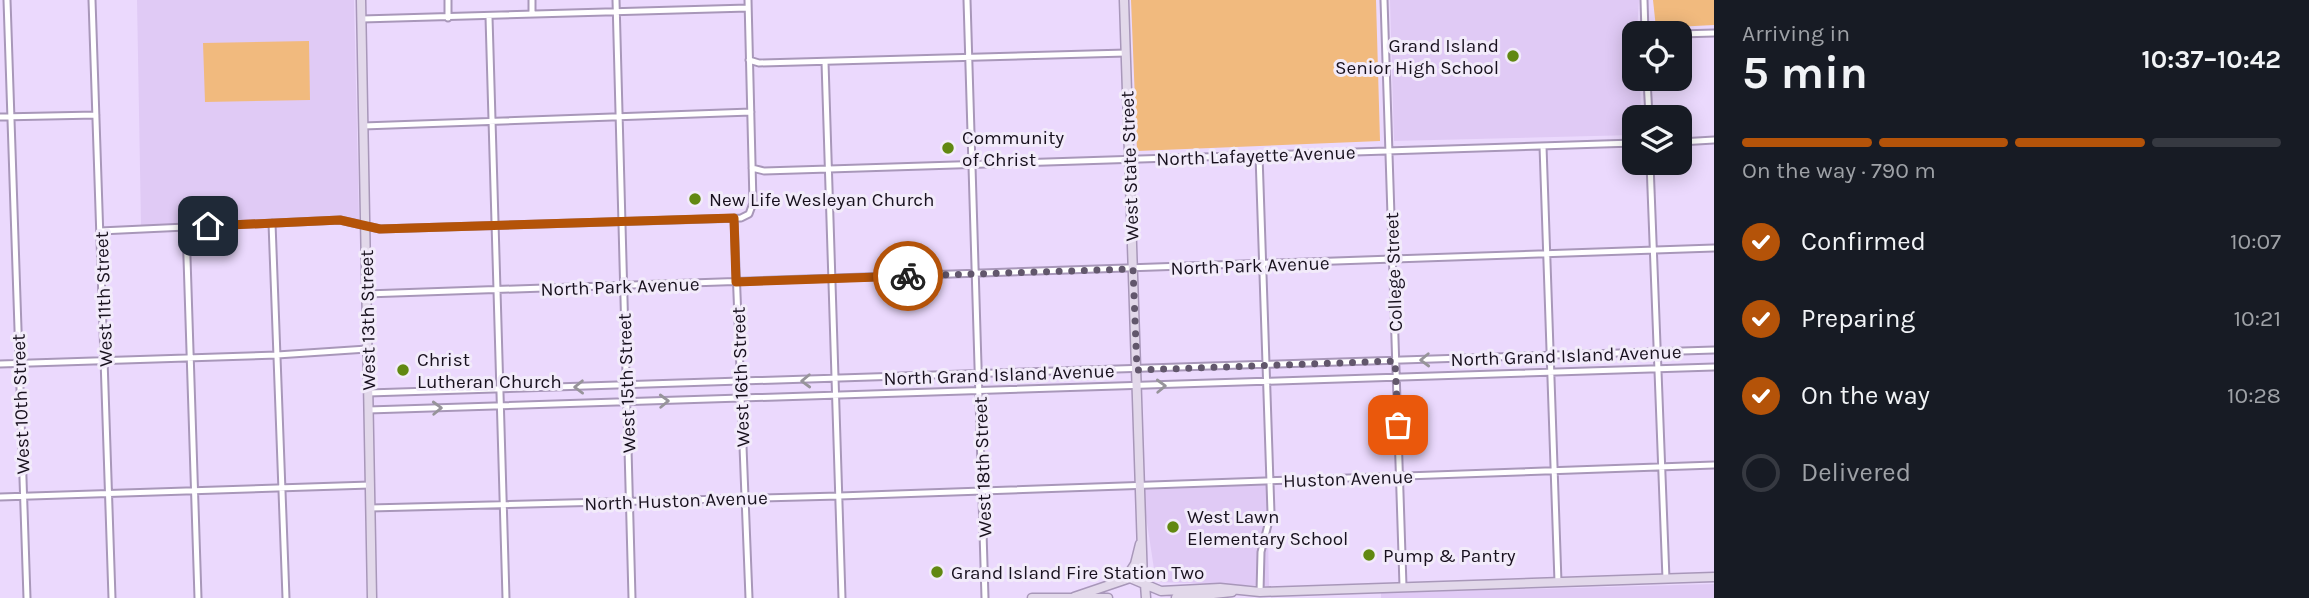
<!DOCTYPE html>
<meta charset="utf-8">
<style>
body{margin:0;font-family:Karla,sans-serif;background:#20242c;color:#f1f3f6;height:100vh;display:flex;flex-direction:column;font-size:26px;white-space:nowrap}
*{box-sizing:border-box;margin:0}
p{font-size:23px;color:#9ea1a6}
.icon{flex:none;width:38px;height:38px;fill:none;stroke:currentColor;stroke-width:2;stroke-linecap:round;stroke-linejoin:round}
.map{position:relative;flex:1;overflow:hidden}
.sheet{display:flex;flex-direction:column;background:#171b24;width:595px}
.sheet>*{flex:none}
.buttons{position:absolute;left:1622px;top:21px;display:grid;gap:14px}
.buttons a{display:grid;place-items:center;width:70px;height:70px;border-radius:14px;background:#171b24;box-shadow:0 4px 18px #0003;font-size:35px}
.pin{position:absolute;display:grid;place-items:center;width:60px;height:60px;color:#fff;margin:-30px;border-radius:14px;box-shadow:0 4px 10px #0006}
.courier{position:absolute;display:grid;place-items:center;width:70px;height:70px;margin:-35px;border:5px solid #b45309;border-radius:50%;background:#fff;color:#222;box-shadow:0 2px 9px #0007}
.head em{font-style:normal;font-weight:700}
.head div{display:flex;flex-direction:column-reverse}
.head{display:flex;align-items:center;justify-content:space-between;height:119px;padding:0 28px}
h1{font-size:46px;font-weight:700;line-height:52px}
.bar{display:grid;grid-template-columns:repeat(4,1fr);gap:10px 7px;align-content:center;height:84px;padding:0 28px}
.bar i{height:9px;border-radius:5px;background:#363941}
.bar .active{background:#b45309}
.bar p{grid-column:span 4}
ol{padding:0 28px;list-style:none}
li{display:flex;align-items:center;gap:21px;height:77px}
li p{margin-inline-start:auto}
li .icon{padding:7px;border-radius:50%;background:#b45309;color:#fff;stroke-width:4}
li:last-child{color:#9ea1a6}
li i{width:38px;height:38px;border:4px solid #363941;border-radius:50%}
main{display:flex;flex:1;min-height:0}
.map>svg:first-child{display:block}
</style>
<main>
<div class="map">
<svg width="1714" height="598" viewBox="0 0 1714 598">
<rect width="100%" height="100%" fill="#ebd9fd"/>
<path fill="#e0caf5" d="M137,0H354L359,219L141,225Z
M1390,0H1639L1634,79H1640L1641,117H1634V135L1394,141Z
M1267,485L1269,586L1156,582L1142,490Z
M1714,584V598H1381V593Z"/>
<path fill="#f1ba7e" d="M1131,0H1376L1380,141L1137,151Z
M1653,0H1714V25L1656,28Z
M309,41L310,100L205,102L203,43Z"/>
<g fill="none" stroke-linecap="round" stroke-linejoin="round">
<g stroke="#a897b9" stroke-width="9">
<path id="street" d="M7,0L27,598
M92,0L112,598
M448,0V18
M532,0V14
M616,0L632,598
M967,0L985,598
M1384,0L1403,586
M1644,0L1645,33
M489,17L506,598
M362,19L748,8
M1680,34L1714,33
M749,60L759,63L1126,53
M825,62L842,598
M1647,79L1649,117
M0,117L96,115
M363,126L751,112
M1680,142L1714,140
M1543,146L1558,582
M1259,155L1271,513L1261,552L1260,592
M1650,163L1666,579
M752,168L764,171L829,169L1634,143
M734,218L749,598
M272,223L286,598
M186,227L198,598
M100,231L340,220L380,229L741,218L749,214L753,203L748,0
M366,294L1714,248
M0,364L277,355L367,349
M368,393L1714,350
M368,410L1714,367
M0,497L370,485
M370,508L839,496L1714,465"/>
</g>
<g stroke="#a897b9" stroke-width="11">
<path id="secondary" d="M361,0L372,598
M1124,0L1143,582
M1126,578L1135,564L1140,544
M1145,584L1146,598
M1074,597L1130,578L1161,591L1220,588L1260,592L1714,577
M1032,598H1108
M1176,598L1232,592"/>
</g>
<use href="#street" stroke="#fff" stroke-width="5"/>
<use href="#secondary" stroke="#e2d8ea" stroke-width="8"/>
</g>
<defs><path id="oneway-chevron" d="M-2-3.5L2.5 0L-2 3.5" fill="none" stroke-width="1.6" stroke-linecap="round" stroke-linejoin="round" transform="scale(1.75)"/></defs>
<g stroke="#97949a">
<use href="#oneway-chevron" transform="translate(1425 360) rotate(178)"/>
<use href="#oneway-chevron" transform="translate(806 381) rotate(178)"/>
<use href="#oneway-chevron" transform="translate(1161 386) rotate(-2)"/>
<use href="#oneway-chevron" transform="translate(579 387) rotate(179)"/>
<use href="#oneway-chevron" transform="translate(664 401) rotate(-2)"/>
<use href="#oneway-chevron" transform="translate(437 408) rotate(-2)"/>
</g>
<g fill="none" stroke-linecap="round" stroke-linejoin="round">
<path stroke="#62576c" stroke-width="7" stroke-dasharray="0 12.6" d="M908,276L1133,269L1137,370L1395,361L1398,425"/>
<path stroke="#b45309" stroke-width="9" d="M208,226L340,220L380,229L734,218L736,282L908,276"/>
</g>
<g fill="#618811" stroke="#f2ebfa" stroke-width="2.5">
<circle cx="1513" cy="56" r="7"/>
<circle cx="948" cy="148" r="7"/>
<circle cx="695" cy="199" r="7"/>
<circle cx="403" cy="370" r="7"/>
<circle cx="1173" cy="527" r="7"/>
<circle cx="1369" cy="555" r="7"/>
<circle cx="937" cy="572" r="7"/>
</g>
<g text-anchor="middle" stroke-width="6" stroke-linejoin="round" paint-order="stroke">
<g font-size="19" fill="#18111e" stroke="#f2ebfa" text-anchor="start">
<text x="1499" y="52" text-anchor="end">Grand Island<tspan x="1499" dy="22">Senior High School</tspan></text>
<text x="962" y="144">Community<tspan x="962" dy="22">of Christ</tspan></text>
<text x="709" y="206">New Life Wesleyan Church</text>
<text x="417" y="366">Christ<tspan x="417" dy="22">Lutheran Church</tspan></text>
<text x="1187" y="523">West Lawn<tspan x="1187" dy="22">Elementary School</tspan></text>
<text x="1383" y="562">Pump &amp; Pantry</text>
<text x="951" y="579">Grand Island Fire Station Two</text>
</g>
<g font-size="19" fill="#18111e" stroke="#f2ebfa">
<text transform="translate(1256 155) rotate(-2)" y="7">North Lafayette Avenue</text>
<text transform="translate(1129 166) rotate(-92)" y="7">West State Street</text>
<text transform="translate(1250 265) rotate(-2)" y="7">North Park Avenue</text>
<text transform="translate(1393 272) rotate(-92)" y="7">College Street</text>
<text transform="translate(620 286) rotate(-2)" y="7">North Park Avenue</text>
<text transform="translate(103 299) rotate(-92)" y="7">West 11th Street</text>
<text transform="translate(367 320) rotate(-91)" y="7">West 13th Street</text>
<text transform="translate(1566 355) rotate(-2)" y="7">North Grand Island Avenue</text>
<text transform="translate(999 374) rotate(-2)" y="7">North Grand Island Avenue</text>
<text transform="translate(740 377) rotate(-92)" y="7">West 16th Street</text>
<text transform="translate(626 383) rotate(-92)" y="7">West 15th Street</text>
<text transform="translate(20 404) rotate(-92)" y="7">West 10th Street</text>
<text transform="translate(982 467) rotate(-92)" y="7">West 18th Street</text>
<text transform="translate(1348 478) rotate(-2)" y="7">Huston Avenue</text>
<text transform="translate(676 500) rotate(-2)" y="7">North Huston Avenue</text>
</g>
</g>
</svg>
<div class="buttons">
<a><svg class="icon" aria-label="locate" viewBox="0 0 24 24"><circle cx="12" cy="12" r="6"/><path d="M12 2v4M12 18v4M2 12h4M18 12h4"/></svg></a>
<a><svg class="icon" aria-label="layers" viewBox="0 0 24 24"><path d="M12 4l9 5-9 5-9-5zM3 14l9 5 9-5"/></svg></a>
</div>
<div class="pin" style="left:1398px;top:425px;background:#ea580c"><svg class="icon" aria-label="bag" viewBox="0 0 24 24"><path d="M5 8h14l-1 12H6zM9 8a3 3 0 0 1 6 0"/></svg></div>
<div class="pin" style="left:208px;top:226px;background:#1f2937"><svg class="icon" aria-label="home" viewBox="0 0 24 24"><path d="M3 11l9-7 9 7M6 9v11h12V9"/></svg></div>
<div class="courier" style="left:908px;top:276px"><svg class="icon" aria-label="bike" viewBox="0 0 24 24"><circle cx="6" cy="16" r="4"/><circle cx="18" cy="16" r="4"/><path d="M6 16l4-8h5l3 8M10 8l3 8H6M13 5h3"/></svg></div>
</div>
<section class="sheet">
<div class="head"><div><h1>5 min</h1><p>Arriving in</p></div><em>10:37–10:42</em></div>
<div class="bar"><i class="active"></i><i class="active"></i><i class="active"></i><i></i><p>On the way · 790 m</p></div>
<ol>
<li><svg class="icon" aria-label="check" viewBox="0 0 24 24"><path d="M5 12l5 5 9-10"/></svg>Confirmed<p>10:07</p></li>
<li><svg class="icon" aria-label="check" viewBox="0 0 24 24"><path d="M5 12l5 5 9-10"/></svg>Preparing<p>10:21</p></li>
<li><svg class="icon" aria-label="check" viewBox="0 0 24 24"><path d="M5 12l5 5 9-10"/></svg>On the way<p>10:28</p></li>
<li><i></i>Delivered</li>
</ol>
</section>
</main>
